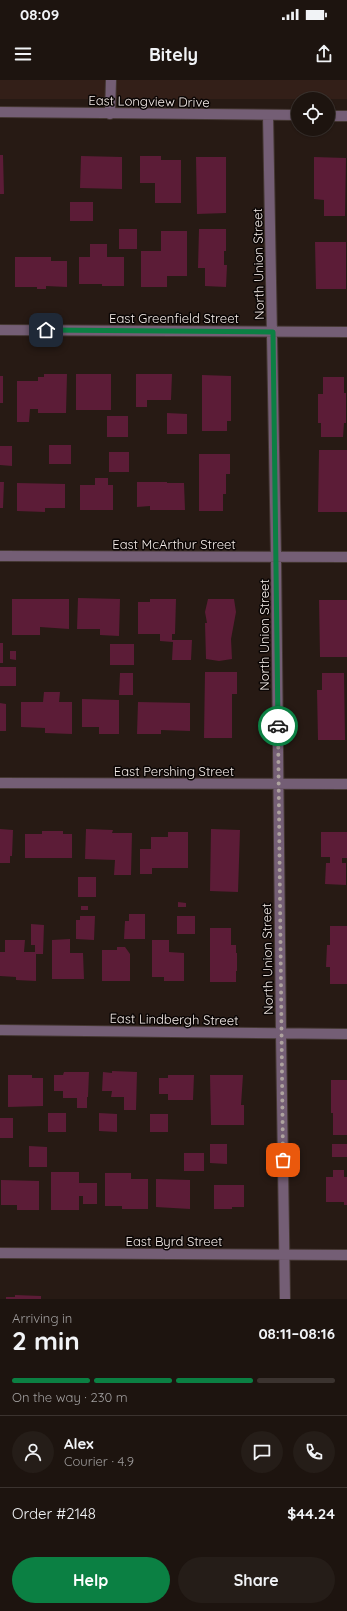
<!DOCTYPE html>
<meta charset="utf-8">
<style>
body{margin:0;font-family:Quicksand,sans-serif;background:#251d18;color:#f1f3f6;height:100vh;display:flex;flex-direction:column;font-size:15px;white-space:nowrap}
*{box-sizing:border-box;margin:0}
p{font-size:13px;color:#a09e9e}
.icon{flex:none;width:22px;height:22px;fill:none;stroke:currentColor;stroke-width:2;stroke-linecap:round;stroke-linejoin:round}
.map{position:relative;height:1219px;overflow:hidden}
.details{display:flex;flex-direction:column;background:#1d140f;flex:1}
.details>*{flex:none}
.tools{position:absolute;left:291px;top:12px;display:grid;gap:8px}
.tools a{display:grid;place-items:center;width:44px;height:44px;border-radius:50%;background:#1d140f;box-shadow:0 1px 3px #0004,0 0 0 1px #3b332f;font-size:20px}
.pin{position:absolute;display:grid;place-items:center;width:34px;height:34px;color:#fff;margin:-17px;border-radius:8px;box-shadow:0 2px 6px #0006}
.courier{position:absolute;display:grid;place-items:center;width:40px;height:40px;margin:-20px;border:3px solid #0b8043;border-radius:50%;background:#fff;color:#222;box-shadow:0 1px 5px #0007}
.overview em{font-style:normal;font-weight:700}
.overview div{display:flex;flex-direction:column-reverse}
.overview{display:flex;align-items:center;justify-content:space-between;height:68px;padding:0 12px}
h1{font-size:26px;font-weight:700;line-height:30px}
.bar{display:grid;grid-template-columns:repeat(4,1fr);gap:6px 4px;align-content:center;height:48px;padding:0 12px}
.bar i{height:5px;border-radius:3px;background:#3b332f}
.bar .selected{background:#0b8043}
.bar p{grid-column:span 4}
.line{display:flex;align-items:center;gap:10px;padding:0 12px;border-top:1px solid #3b332f}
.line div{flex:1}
.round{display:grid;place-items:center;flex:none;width:42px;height:42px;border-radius:21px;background:#251d18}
.primary-button{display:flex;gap:8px;margin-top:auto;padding:8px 12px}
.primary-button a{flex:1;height:46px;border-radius:24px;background:#0b8043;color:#fff;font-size:16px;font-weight:700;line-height:46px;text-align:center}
.primary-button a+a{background:#251d18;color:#f1f3f6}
.status{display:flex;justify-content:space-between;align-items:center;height:28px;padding:0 20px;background:#1d140f;direction:ltr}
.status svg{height:11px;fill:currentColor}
header{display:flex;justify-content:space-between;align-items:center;height:52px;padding:0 12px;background:#1d140f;font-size:18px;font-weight:700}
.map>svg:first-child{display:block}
</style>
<div class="status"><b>08:09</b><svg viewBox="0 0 49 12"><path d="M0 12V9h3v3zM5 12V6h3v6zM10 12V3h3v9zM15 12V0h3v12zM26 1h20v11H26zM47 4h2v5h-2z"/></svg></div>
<header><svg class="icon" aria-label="menu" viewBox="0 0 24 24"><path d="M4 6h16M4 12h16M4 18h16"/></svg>Bitely<svg class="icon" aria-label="share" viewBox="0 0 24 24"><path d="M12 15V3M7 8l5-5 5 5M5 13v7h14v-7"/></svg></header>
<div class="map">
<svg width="347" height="1219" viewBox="0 0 347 1219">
<rect width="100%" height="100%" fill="#271a14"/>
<path fill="#331f18" d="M0,0H347V19H0Z"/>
<path fill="#5c1c37" d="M0,75H3L4,114H0Z
M81,76L122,77V109L80,108Z
M140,76H161V80H181V123H155V103H140Z
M196,77H226V133L197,134Z
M314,77L346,78L345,136H324V120L314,119Z
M70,122H93V141H70Z
M119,149H137V169H119Z
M199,149H226V171H224V185H227L226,207L205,206V188H198Z
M161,151H187V196H167V207H141V171H161Z
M315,162H346V209H316Z
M90,164H107V177H124V206H102V204H79V177H90Z
M15,177H51V181H67V207L46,206V209H37V207H15Z
M44,294H67L66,333H38V329H30L29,342H17V301H38V297H44Z
M76,294H111V330H76Z
M136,294H172L171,320H147V327H136Z
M202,295L231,296V341H227V351H202Z
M0,296H3V323H0Z
M323,297H344V313H346V343H344L343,357H321V343H318V314H323Z
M167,333L187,334V354H167Z
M107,336H128V357H107Z
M49,365H71V384H49Z
M0,366H12V386L0,385Z
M319,370H347V432H318Z
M109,372H129V392H109Z
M199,374H230V394H226V414H223V431H199Z
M95,398H108V405H113V430H80V405H95Z
M0,402H4L3,428H0Z
M137,402H167V403H184L185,430H150V426L137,427Z
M17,403L65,404V428H45V432L17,431Z
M78,518L120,519L119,556L100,555V549H77Z
M12,519H69V549L40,547V555H12Z
M150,519H176L175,554H172V560H192L191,580H172L173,562L160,561V554H138V522H150Z
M208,519H234L236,532L231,559L232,579L219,581L206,579L205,543H207L205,532Z
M319,520H347V577H320Z
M0,563H3V583H0Z
M110,564H134V585H110Z
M10,571H16V580L10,579Z
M0,587H16V606H0Z
M205,592H237V614H232V658H204Z
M120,593H133V615H119Z
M322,593H344L345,660H318L317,610H322Z
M44,612H60L59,622H72V654L45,653V648L21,647V622H43Z
M82,619L119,620V654H99V647H82Z
M138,622L190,623V651L161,650V654H137Z
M0,623L6,624V651H0Z
M0,749L13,750L12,776H10V783H0Z
M86,749L113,750L112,753H132L131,795H114L115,780L85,779Z
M211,749L240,750L238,812L210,811Z
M42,751H63V754H72V778H25V754H42Z
M168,752H188V788H152V794H140V769H151V757H168Z
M321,752H347V778H342V783H346V805L325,804L326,783H330V777H321Z
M78,797H96V817H78Z
M178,822L186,823V827H178Z
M81,826H88V830H81Z
M129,834H145V859H124L125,841H129Z
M80,836H95L94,860L76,859V840H80Z
M177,836H195V854H177Z
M31,844L44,845L43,874H36V901L16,900V897L0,896V872H5V860H25L24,872H35V865H31Z
M330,846H347V904H330V887H326L327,865H330Z
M210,848H231V865H236V873H237V891H236V902H210Z
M70,859V873H83L84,899H52V860Z
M152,860H169V872L184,873V901H164V897H152Z
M117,867H125L130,874V901H102V870H117Z
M112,991L137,992L136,1030H124V1017H111L112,1011H102L103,992L112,993Z
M64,992H89L88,1017H87V1028H77V1018H63V1011H54V995H63Z
M8,995H32V998H43V1026L8,1027Z
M168,995H194L193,1020H168V1014H159V998H168Z
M210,995H243L241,1025H244V1045H211Z
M331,1000H347V1055H333V1033H331Z
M48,1033H66V1052H48Z
M99,1033L117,1034V1052L99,1051Z
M150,1034H168V1052H150Z
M0,1038H13V1058H0Z
M210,1064H227V1084L210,1083Z
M332,1064H347V1077H332Z
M29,1066L47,1067V1087H29Z
M184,1073H204V1091H184Z
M333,1090H344V1097H347V1125H344V1122H326V1097H333Z
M51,1092H79V1103H97V1124H83V1116H79V1130H51Z
M105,1093H131V1099H148V1129H122V1126H105Z
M156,1099L190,1100V1129L156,1127Z
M1,1100L39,1101V1130H17V1125H1Z
M214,1105H244V1127H232V1129H214Z
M15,1215L41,1216V1219H6V1217H15Z"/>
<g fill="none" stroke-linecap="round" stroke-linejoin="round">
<g stroke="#443732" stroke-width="12">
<path id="service" d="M110,34L111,0"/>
</g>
<g stroke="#443732" stroke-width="12">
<path id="minor" d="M0,32L298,35
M268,35L276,477L281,954L285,1219
M328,36H347
M0,250L347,252
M0,476L347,477
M0,703L347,704
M0,950L347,954
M0,1173L347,1175"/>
</g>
<use href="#service" stroke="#745e75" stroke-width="10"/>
<use href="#minor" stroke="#745e75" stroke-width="10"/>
</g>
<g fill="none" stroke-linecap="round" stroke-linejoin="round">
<path stroke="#ada29e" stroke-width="4" stroke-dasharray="0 7.2" d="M278,646L283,1080"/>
<path stroke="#0b8043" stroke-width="5" d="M46,250L273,252L278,646"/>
</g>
<g text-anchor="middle" stroke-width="3" stroke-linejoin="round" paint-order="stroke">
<g font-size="13" fill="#f5ece8" stroke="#0b0605">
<text transform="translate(149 21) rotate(1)" y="5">East Longview Drive</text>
<text transform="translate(258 184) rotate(-91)" y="5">North Union Street</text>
<text x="174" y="243">East Greenfield Street</text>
<text x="174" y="469">East McArthur Street</text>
<text transform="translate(264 555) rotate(-90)" y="5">North Union Street</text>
<text x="174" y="696">East Pershing Street</text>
<text transform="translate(267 879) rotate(-91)" y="5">North Union Street</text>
<text transform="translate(174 939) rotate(1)" y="5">East Lindbergh Street</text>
<text x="174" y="1166">East Byrd Street</text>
</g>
</g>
</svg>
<div class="tools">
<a><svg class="icon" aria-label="locate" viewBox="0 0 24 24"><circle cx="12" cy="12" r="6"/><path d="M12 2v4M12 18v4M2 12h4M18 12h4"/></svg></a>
</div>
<div class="pin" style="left:283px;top:1080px;background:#ea580c"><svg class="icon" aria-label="bag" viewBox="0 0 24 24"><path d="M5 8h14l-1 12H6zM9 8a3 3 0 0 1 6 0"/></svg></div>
<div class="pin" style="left:46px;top:250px;background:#1f2937"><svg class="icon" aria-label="home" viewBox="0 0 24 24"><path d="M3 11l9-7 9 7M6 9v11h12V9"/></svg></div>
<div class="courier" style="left:278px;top:646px"><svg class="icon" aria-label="car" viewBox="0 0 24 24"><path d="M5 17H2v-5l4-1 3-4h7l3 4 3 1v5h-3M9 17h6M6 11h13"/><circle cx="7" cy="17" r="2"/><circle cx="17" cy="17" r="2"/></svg></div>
</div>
<section class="details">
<div class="overview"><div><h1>2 min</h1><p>Arriving in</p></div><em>08:11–08:16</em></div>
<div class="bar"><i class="selected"></i><i class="selected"></i><i class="selected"></i><i></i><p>On the way · 230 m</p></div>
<div class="line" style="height:72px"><a class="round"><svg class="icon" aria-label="person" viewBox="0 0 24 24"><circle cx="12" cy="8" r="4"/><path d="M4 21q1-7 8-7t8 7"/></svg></a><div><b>Alex</b><p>Courier · 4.9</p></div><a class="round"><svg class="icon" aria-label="chat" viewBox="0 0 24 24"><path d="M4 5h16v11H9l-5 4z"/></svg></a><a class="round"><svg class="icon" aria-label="phone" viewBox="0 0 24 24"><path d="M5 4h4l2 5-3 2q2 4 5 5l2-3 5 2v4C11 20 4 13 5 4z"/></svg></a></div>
<div class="line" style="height:52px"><div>Order #2148</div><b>$44.24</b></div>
<div class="primary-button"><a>Help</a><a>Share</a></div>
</section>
